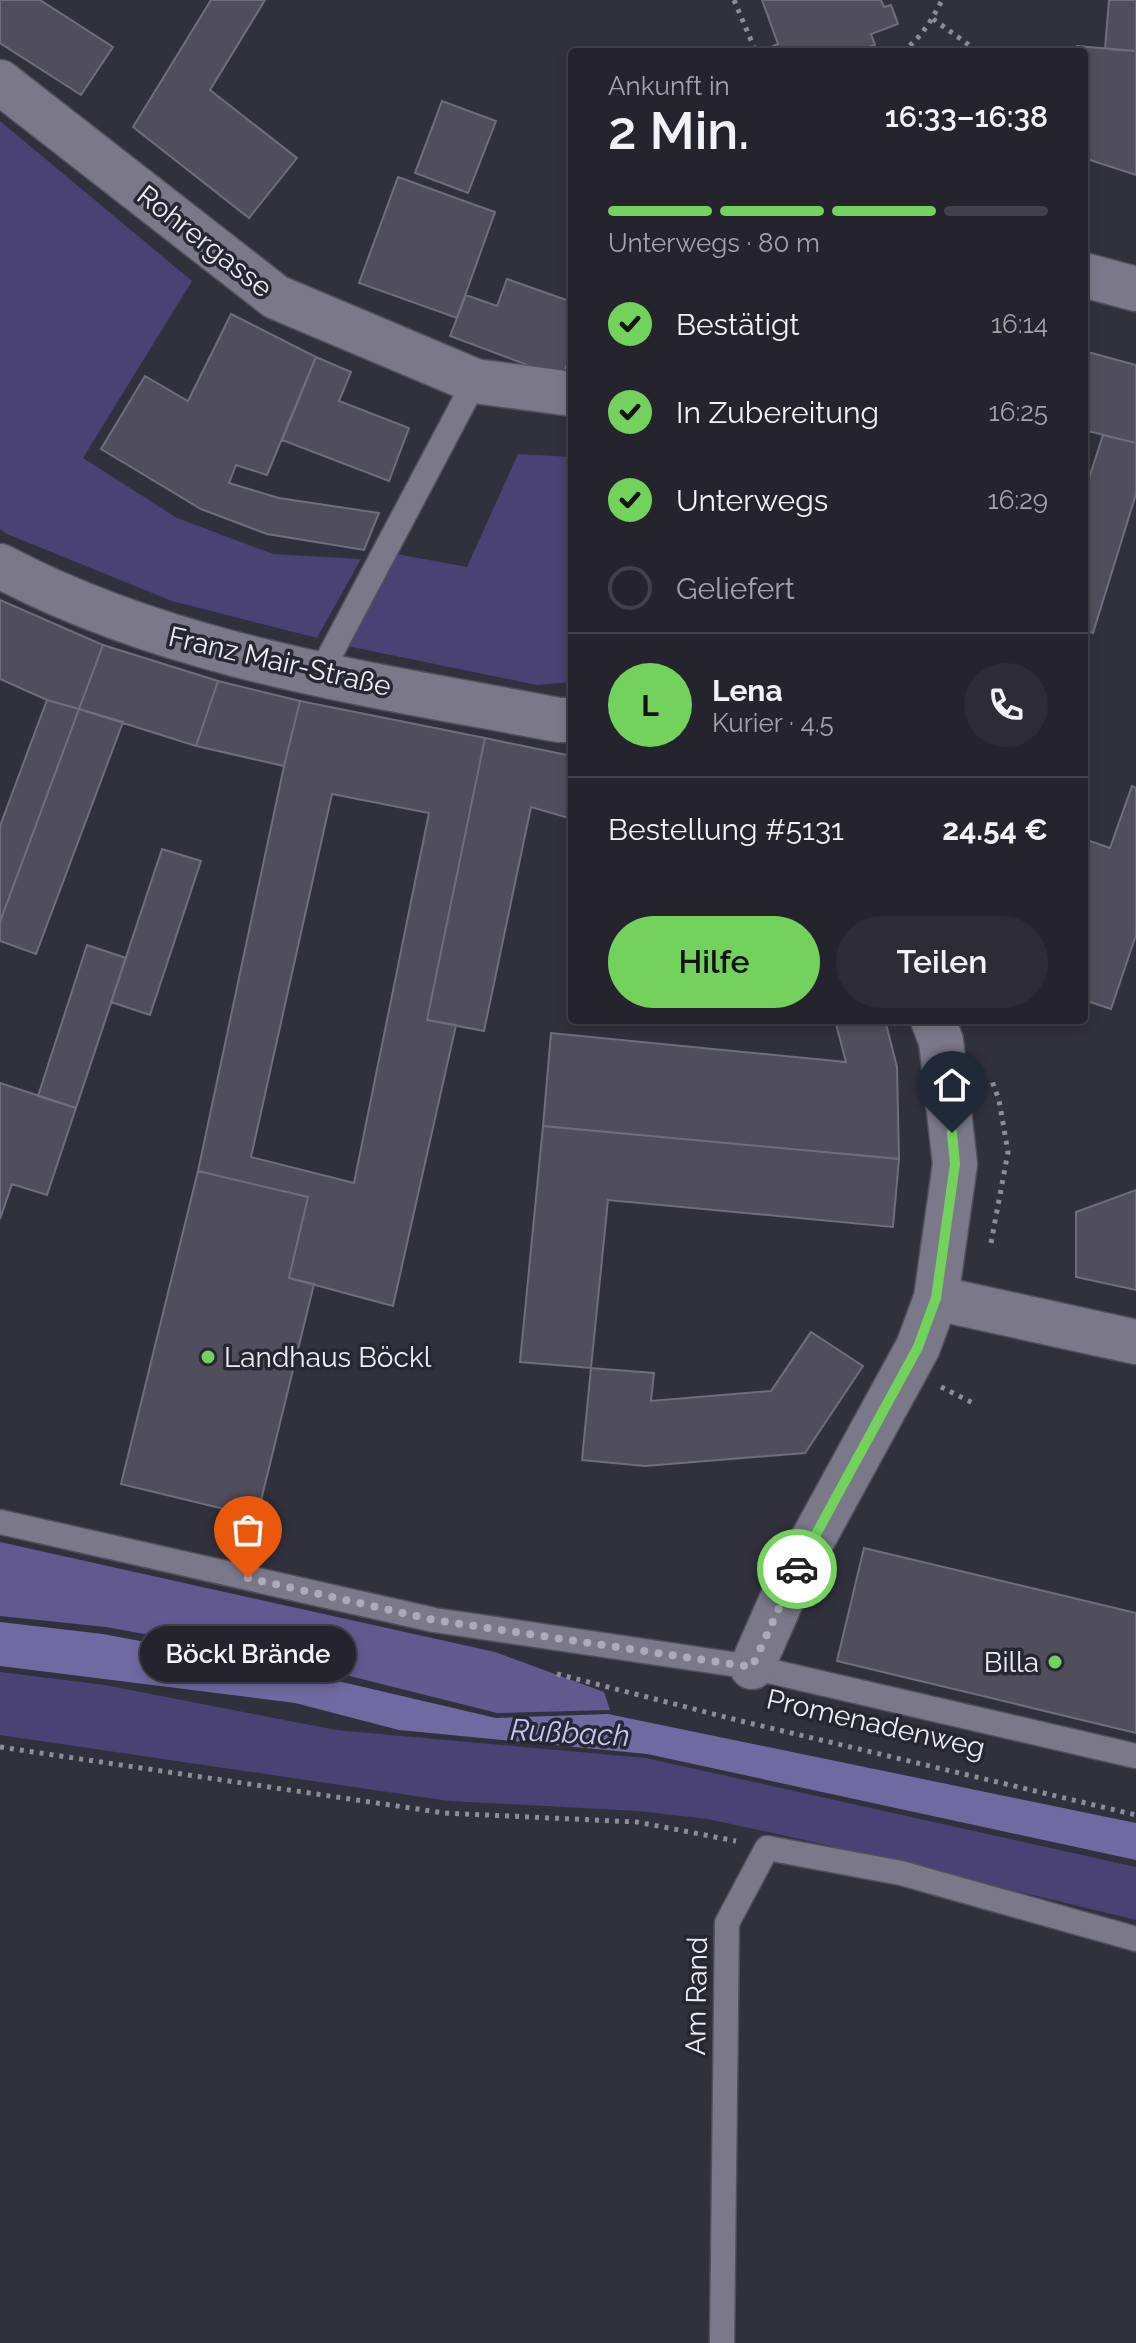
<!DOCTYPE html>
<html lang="de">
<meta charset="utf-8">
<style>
body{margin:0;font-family:Raleway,sans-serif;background:#2d2c36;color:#f1f3f6;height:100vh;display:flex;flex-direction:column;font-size:30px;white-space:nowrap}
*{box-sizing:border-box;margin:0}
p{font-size:26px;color:#a3a4aa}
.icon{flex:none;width:44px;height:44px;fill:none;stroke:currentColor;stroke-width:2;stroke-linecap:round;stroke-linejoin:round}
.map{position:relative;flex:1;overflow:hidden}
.sheet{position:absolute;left:568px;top:48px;width:520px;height:976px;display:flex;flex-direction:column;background:#25242e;border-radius:8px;box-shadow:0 4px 12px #0003,0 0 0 2px #42414a}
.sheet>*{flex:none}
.pin{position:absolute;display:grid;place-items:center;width:68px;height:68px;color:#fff;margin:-82px -34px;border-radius:50% 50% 50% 0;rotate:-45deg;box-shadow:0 0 8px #0007}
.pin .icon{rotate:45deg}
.courier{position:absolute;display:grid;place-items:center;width:80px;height:80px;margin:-40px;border:6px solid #73d25c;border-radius:50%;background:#fff;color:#222;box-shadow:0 2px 10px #0007}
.bubble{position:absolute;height:56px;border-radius:28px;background:#25242e;box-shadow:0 4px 12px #0003,0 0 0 2px #42414a;font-size:26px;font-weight:600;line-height:56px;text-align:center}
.summary em{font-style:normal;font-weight:600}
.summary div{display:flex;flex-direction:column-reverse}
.summary{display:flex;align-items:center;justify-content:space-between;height:136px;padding:0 40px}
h1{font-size:52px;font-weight:600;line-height:60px}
.bar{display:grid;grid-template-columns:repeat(4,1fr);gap:12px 8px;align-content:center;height:96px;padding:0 40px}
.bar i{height:10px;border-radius:6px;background:#42414a}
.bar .on{background:#73d25c}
.bar p{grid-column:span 4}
.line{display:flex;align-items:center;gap:20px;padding:0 40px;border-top:2px solid #42414a}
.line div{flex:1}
.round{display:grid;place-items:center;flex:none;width:84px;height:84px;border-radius:42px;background:#2d2c36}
ol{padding:0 40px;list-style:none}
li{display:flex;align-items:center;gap:24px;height:88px}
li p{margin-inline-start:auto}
li .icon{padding:8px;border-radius:50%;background:#73d25c;color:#111;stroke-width:4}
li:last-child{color:#a3a4aa}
li i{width:44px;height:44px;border:4px solid #42414a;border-radius:50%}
.button{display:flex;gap:16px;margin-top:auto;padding:16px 40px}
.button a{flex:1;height:92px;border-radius:48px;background:#73d25c;color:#111;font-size:32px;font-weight:600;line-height:92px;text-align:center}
.button a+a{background:#2d2c36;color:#f1f3f6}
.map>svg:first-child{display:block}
</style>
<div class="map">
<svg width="1136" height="2343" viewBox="0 0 1136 2343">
<rect width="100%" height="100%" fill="#31303d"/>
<path fill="#4a4174" d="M0,121L192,281L83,458L177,518L273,554L361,559L317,638L172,601L7,534L0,529Z
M518,454L572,457V682L537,685L347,646L397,554L467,567Z
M0,1672L105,1685L336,1730L646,1758L1136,1867V1920L818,1843L708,1819L638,1811L449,1801L0,1735Z"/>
<path fill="#625991" d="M0,1542L495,1652L604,1692L610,1710L497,1713L282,1659L106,1627L0,1616Z"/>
<path fill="#7169a2" d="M0,1622L103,1634L278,1667L496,1718L608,1714L1136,1823V1860L647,1754L399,1730L295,1703L0,1666Z"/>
<path fill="#504e5d" stroke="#6f6e7e" stroke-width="2" fill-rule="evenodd" d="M0,0H40L113,47L81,95L0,43Z
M211,0H265L210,90L297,158L249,218L133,127Z
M762,0H881L884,7L891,5L898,24L871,34L875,45L866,48L867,52H773L771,47L778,44Z
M1109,0H1136V51L1105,49Z
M1077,46L1136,51V175L1084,158V52H1077Z
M442,101L496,121L468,193L415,173Z
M398,177L495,212L457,318L359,283Z
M507,279L572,302V351L562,378L450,336L466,295L497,306Z
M231,314L316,357L267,475L236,465L229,483L279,498L379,513L364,550L267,534L201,509L101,449L145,376L188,401Z
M1084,351L1136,365V443L1084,430Z
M316,357L351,372L339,401L409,428L389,481L282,440Z
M1103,435L1136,443V494L1093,633L1084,630V494Z
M0,600L103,645L79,709L47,700L0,679Z
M103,645L218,681L196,746L79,709Z
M218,681L300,701L284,766L196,746Z
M47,700L79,709L0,922V826Z
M300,701L485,738L427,1020L456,1025L393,1306L289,1278L308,1197L198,1171L284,766ZM332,794L429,813L354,1183L251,1157Z
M79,709L123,722L36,954L0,941V922Z
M485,738L572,756V819L531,807L484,1031L427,1020Z
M1132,786L1136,788V935L1111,1009L1084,1000V839L1110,848Z
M162,849L201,861L150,1015L111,1002Z
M87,945L126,958L76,1108L38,1096Z
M835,1020H885L897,1067L899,1159L543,1126L551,1033L846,1062Z
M0,1083L76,1108L47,1195L12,1184L0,1219Z
M543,1126L899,1159L893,1227L608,1200L591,1368L520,1362Z
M198,1171L308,1197L289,1278L314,1284L257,1517L121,1484Z
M1136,1190V1290L1076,1277V1212Z
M811,1332L863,1366L805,1453L645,1466L582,1460L591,1368L654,1373L651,1401L771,1391Z
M864,1548L1136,1613V1733L837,1661Z"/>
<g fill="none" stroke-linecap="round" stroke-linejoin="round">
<g stroke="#51505b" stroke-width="27">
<path id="service" d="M320,674L475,381
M0,1522L434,1620L752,1667L1136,1756
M722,2343L727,1923L767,1848L901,1873L1136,1939"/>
</g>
<g stroke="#51505b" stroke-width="47">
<path id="minor" d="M0,82L276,297L475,381L572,394
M936,1298L1136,1342
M752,1667L789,1583L918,1347L936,1298L955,1164L941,1041L933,1020"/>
</g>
<g stroke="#51505b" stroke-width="47">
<path id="secondary" d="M1084,275L1136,289
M0,566C172,657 369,684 559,720H572"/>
</g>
<path stroke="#8d8c97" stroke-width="5" stroke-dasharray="4 6" stroke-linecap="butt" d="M734,0L756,52
M933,19L969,45L967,52
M902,52C921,38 932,20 942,0
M991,1243L1008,1152L999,1100L992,1081
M941,1387L975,1404
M557,1674L741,1721L1136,1815
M0,1747L444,1813L637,1822L736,1841"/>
<use href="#service" stroke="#7b7989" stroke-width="24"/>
<use href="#minor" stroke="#7b7989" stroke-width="44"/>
<use href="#secondary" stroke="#7b7989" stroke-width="44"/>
</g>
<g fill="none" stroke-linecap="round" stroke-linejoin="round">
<path stroke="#acacb6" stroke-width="8" stroke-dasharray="0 14.4" d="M248,1578L434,1620L752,1667L797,1569"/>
<path stroke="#73d25c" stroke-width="10" d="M797,1569L918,1347L936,1298L955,1164L952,1133"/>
</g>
<g fill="#73d25c" stroke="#272633" stroke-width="3">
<circle cx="208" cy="1357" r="8"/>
<circle cx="1055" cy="1662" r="8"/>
</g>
<g text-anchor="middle" stroke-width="7" stroke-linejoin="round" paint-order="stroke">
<g font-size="28" fill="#efeef7" stroke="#272633">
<text transform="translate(205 241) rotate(38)" y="10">Rohrergasse</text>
<text transform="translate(280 661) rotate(13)" y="10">Franz Mair-Straße</text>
<text transform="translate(876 1723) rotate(13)" y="10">Promenadenweg</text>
<text transform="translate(696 1996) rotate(-89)" y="10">Am Rand</text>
</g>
<g font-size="28" fill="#efeef7" stroke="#272633" text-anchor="start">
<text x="224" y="1367">Landhaus Böckl</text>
<text x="1039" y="1672" text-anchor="end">Billa</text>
</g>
<g font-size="30" font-style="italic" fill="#c8c2f5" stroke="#272633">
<text transform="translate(570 1733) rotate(3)" y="10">Rußbach</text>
</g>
</g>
</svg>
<div class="pin" style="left:248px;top:1578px;background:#ea580c"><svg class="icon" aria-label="bag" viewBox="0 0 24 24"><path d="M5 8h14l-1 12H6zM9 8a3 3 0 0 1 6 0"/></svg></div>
<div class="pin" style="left:952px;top:1133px;background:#1f2937"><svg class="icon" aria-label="home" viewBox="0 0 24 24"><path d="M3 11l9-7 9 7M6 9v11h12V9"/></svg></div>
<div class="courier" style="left:797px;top:1569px"><svg class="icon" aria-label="car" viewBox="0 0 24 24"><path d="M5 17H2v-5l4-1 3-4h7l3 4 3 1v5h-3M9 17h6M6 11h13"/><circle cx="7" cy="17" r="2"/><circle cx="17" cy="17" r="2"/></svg></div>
<div class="bubble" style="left:140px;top:1626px;width:216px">Böckl Brände</div>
<section class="sheet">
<div class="summary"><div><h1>2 Min.</h1><p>Ankunft in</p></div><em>16:33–16:38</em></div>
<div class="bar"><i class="on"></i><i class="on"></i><i class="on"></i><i></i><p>Unterwegs · 80 m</p></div>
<ol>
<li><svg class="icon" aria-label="check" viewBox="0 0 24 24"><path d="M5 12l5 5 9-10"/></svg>Bestätigt<p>16:14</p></li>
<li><svg class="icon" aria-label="check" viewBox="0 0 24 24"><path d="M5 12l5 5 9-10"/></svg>In Zubereitung<p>16:25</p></li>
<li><svg class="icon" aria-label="check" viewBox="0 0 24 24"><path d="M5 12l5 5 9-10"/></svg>Unterwegs<p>16:29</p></li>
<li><i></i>Geliefert</li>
</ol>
<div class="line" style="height:144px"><b class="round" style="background:#73d25c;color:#111">L</b><div><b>Lena</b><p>Kurier · 4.5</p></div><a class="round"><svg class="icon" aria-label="phone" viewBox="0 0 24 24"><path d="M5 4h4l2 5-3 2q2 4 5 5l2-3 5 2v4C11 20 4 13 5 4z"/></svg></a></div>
<div class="line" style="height:104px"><div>Bestellung #5131</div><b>24.54 €</b></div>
<div class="button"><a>Hilfe</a><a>Teilen</a></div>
</section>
</div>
